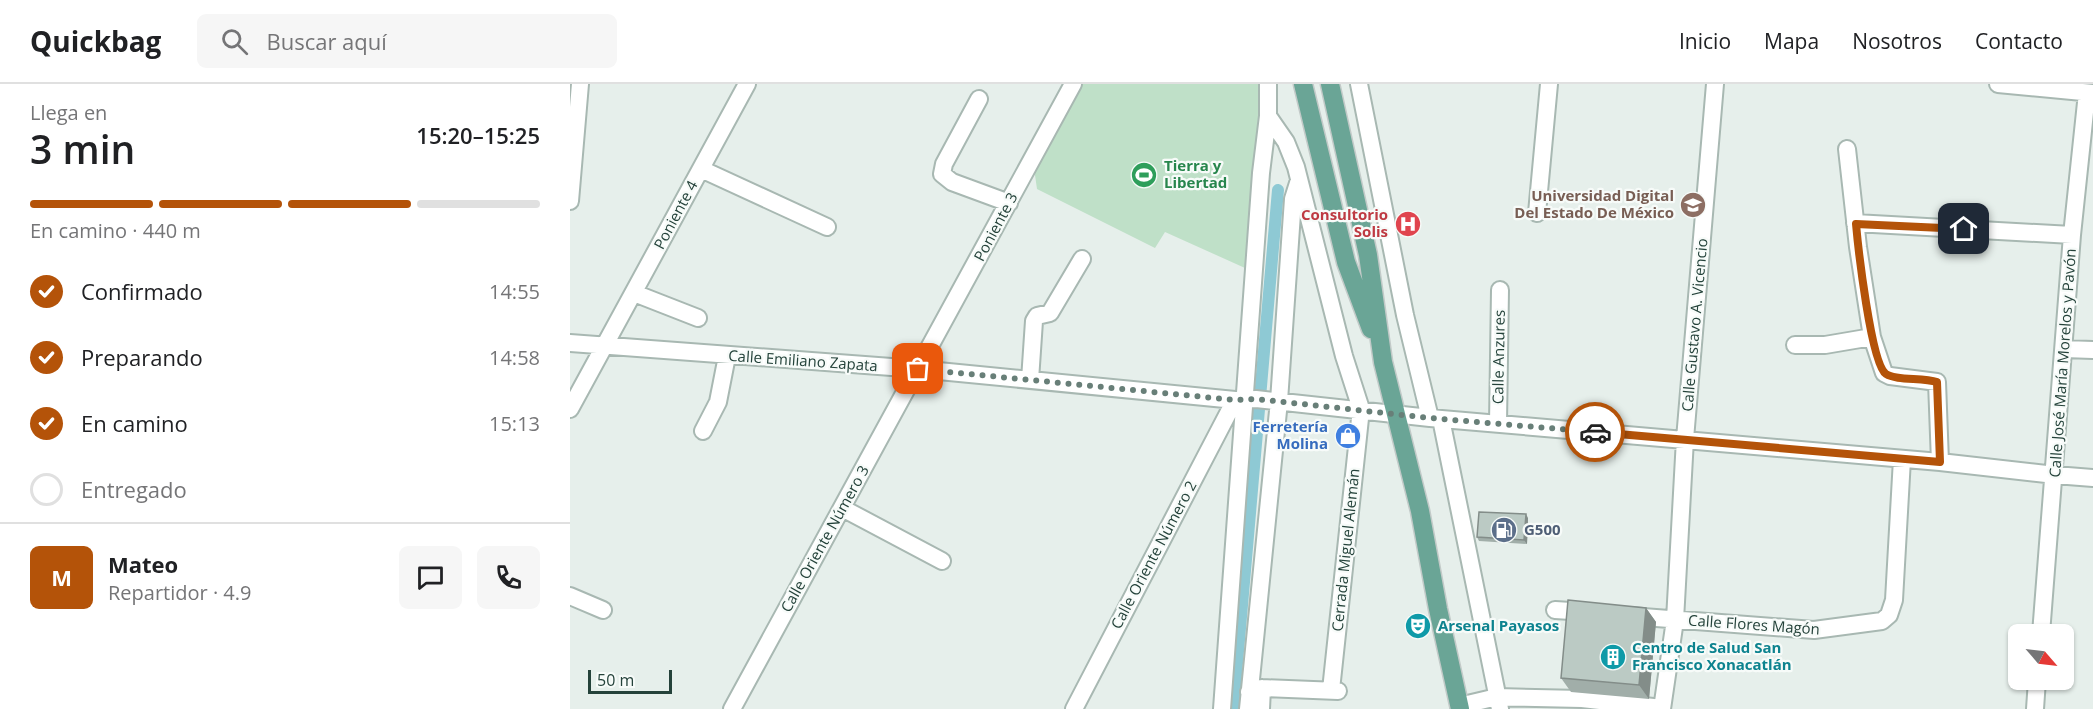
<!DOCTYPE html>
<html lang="es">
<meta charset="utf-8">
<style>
body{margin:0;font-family:"Open Sans",sans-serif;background:#f6f6f6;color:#202124;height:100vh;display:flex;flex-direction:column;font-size:22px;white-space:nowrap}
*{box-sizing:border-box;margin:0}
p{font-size:20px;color:#757577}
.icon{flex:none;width:33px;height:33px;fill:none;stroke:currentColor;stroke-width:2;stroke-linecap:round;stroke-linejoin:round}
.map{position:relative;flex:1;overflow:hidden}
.panel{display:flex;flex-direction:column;background:#fff;width:570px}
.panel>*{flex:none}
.needle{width:39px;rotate:118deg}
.tools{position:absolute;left:1438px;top:540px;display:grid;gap:12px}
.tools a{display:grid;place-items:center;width:66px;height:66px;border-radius:9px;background:#fff;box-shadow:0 2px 4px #0004;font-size:30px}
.scale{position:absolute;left:18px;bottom:15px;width:84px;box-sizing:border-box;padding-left:6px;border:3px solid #24423a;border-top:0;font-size:16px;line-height:21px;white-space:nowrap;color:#24423a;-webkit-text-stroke:4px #f7fbf9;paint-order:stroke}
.pin{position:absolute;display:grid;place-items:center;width:51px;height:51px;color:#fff;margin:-26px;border-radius:12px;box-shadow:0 3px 9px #0006}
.courier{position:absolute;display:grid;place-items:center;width:60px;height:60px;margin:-30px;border:4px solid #b45309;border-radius:50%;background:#fff;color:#222;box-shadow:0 2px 8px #0007}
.headline em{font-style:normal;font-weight:600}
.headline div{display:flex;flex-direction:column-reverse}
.headline{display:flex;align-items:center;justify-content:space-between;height:102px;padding:0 30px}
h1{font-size:39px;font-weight:600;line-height:45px}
.bar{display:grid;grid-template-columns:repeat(4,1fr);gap:9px 6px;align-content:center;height:72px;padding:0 30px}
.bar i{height:8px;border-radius:4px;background:#e0e0e0}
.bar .active{background:#b45309}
.bar p{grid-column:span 4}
.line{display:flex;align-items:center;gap:15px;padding:0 30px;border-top:2px solid #e0e0e0}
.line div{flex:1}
.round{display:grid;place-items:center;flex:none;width:63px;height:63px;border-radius:9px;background:#f6f6f6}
ol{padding:0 30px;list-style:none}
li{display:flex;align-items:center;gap:18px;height:66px}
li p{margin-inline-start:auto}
li .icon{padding:6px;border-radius:50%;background:#b45309;color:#fff;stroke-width:4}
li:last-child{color:#757577}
li i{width:33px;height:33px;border:3px solid #e0e0e0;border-radius:50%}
header{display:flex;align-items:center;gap:36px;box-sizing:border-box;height:84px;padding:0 30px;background:#fff;border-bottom:2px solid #e0e0e0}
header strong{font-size:28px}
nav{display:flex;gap:33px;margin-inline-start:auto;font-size:21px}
.search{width:420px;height:54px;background:#f6f6f6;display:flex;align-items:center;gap:15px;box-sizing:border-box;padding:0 21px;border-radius:9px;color:#757577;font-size:22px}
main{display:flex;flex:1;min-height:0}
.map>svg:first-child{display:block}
</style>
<header>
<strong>Quickbag</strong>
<div class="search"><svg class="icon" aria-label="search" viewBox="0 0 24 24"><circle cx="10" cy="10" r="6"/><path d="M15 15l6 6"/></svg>Buscar aquí</div>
<nav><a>Inicio</a><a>Mapa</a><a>Nosotros</a><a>Contacto</a></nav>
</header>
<main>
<section class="panel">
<div class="headline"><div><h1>3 min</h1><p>Llega en</p></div><em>15:20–15:25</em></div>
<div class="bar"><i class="active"></i><i class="active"></i><i class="active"></i><i></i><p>En camino · 440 m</p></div>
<ol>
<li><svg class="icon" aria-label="check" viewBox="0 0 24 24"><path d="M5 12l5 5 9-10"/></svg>Confirmado<p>14:55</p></li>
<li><svg class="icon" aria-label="check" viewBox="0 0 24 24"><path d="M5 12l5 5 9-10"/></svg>Preparando<p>14:58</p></li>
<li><svg class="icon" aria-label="check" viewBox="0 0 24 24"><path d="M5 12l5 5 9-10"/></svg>En camino<p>15:13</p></li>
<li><i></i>Entregado</li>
</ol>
<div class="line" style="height:108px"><b class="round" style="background:#b45309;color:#fff">M</b><div><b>Mateo</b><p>Repartidor · 4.9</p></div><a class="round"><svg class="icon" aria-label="chat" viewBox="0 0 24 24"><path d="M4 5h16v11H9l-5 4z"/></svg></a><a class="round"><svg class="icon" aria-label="phone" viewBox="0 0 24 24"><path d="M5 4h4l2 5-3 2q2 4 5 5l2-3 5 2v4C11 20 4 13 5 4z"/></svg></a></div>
</section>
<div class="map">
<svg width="1523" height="625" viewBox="0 0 1523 625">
<rect width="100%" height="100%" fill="#e6efeb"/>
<path fill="#bfe0c8" d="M507,0H691L675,184L595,148L585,164L467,105L463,77Z"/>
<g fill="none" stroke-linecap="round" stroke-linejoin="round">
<path stroke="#8ec9d4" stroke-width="12" d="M663,625L708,106"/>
<g stroke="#a8b8b2" stroke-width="20">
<path id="minor" d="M789,0L835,231L860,334
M1428,0L1523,9
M409,15L374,80L372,90L382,98L439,119
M698,32L716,58L726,83L774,272L791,325L761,606
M1277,65L1288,163L1302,253L1314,289L1320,292L1367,298L1370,378
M131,85L257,143
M0,117L10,0
M967,129L979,0
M1285,139L1502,151
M64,209L128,234
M0,259L348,285L665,316L686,315L860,334L1370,378L1485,391L1523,394
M1225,261H1255L1302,253
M1494,265L1523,266
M460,296L464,237L467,232L480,229L512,175
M0,325L177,0
M871,335L930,625
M928,339L930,206
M133,347L148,318L157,272
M272,424L372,477
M0,512L33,526
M985,526L1017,528
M1060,532L1244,546L1312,537L1319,531L1324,516L1332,375
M1471,550L1502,151L1517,9
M679,608L692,604L768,607
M889,622L927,613L1012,615L1092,624
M162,625L503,0
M504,625L665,316
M652,625L691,89L698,32V0
M678,625L709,317L723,115L729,96
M691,625L692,604
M1092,625L1105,536L1115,355L1145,0
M1465,625L1467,596"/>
</g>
<g stroke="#c2cac8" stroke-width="21">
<path id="major" d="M733,0L776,178L801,245
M760,0L798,171L813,278L850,427L868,525L890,625"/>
</g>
<use href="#minor" stroke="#fff" stroke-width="16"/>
<use href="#major" stroke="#6aa596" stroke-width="18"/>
</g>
<path fill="#a1aea9" d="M958,434L957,460L909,457L907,453Z
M1076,524L1086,538L1079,615L1001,608L991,594Z"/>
<path fill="#838d89" d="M956,430L958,434L957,460L954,456Z
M1076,524L1086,538L1079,615L1069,601Z"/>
<path fill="#bbcac4" stroke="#838d89" stroke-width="1.5" d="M909,428L956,430L954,456L907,453Z
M998,516L1076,524L1069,601L991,594Z"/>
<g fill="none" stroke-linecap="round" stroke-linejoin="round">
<path stroke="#687f78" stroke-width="6" stroke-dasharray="0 10.8" d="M348,285L665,316L686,315L860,334L1025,348"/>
<path stroke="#b45309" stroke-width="8" d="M1025,348L1370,378L1367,298C1353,293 1327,297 1316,290C1301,280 1288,162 1286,140L1394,145"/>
</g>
<defs>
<g id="stadium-disc" transform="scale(1.35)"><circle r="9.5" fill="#2e9e5b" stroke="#f7fbf9"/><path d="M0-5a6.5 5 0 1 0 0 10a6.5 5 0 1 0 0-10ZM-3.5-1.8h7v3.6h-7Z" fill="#fff"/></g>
<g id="university-disc" transform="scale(1.35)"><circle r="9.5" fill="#8d6e63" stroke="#f7fbf9"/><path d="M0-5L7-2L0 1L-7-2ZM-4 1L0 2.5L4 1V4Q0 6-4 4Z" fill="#fff"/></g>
<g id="hospital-disc" transform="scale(1.35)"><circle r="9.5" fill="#e0444e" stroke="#f7fbf9"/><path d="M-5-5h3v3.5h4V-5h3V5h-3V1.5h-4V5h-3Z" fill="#fff"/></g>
<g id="shop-disc" transform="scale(1.35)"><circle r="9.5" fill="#3f7fe0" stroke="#f7fbf9"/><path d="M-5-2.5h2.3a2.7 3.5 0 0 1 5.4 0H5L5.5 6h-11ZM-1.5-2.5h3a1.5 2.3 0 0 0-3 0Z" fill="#fff"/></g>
<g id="fuel-disc" transform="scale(1.35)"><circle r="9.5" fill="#5c6f8a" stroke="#f7fbf9"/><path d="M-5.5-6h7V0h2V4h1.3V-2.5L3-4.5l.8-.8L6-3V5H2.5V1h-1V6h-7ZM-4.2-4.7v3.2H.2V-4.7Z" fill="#fff"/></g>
<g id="theatre-disc" transform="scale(1.35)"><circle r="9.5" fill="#0f9aa8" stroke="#f7fbf9"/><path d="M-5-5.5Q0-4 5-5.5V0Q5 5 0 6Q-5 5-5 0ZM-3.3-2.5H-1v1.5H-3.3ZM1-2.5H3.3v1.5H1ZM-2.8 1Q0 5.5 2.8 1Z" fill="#fff"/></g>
<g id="building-disc" transform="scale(1.35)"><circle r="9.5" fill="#0f9aa8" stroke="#f7fbf9"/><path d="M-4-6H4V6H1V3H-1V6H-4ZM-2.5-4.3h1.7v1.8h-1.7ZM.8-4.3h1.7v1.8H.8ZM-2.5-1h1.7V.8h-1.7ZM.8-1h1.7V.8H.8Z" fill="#fff"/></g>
</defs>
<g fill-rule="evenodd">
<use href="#stadium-disc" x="574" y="91"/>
<use href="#university-disc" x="1123" y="121"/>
<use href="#hospital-disc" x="838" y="140"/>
<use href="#shop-disc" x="778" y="352"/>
<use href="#fuel-disc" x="934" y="446"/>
<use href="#theatre-disc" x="848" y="542"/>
<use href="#building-disc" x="1043" y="573"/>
</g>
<g text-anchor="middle" stroke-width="4.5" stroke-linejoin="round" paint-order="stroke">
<g font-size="15" font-weight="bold" fill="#27864d" stroke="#f7fbf9" text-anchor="start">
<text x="594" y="87">Tierra y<tspan x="594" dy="17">Libertad</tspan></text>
</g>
<g font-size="15" font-weight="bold" fill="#785e54" stroke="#f7fbf9" text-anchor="end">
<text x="1104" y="117">Universidad Digital<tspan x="1104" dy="17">Del Estado De México</tspan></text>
</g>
<g font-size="15" fill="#24423a" stroke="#f7fbf9">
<text transform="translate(106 131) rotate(-62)" y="5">Poniente 4</text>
<text transform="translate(426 143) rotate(-62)" y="5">Poniente 3</text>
<text transform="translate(1125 241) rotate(-85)" y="5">Calle Gustavo A. Vicencio</text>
<text transform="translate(929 273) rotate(-89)" y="5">Calle Anzures</text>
<text transform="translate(233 277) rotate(4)" y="5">Calle Emiliano Zapata</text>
<text transform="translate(1493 279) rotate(-86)" y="5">Calle José María Morelos y Pavón</text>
<text transform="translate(255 455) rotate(-61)" y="5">Calle Oriente Número 3</text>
<text transform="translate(776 466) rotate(-84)" y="5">Cerrada Miguel Alemán</text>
<text transform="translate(584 471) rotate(-62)" y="5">Calle Oriente Número 2</text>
<text transform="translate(1184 541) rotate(4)" y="5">Calle Flores Magón</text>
</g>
<g font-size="15" font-weight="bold" fill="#be3a42" stroke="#f7fbf9" text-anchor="end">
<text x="818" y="136">Consultorio<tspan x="818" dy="17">Solis</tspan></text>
</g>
<g font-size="15" font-weight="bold" fill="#366cbe" stroke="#f7fbf9" text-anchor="end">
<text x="758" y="348">Ferretería<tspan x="758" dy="17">Molina</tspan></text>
</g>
<g font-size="15" font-weight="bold" fill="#4e5e75" stroke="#f7fbf9" text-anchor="start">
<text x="954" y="451">G500</text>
</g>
<g font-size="15" font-weight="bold" fill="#0d838f" stroke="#f7fbf9" text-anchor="start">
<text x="868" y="547">Arsenal Payasos</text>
<text x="1062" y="569">Centro de Salud San<tspan x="1062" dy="17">Francisco Xonacatlán</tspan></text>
</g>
</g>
</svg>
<div class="tools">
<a><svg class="needle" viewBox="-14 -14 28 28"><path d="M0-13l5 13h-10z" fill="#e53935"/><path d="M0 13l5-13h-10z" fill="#757577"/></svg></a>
</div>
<div class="scale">50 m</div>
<div class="pin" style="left:348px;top:285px;background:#ea580c"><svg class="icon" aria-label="bag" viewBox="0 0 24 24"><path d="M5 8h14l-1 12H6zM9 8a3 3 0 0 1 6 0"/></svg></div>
<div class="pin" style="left:1394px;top:145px;background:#1f2937"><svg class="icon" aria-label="home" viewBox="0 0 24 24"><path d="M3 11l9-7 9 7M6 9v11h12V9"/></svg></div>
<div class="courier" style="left:1025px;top:348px"><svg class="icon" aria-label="car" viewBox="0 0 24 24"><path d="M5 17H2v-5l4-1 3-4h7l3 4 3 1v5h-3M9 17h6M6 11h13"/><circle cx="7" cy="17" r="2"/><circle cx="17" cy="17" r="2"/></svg></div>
</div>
</main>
